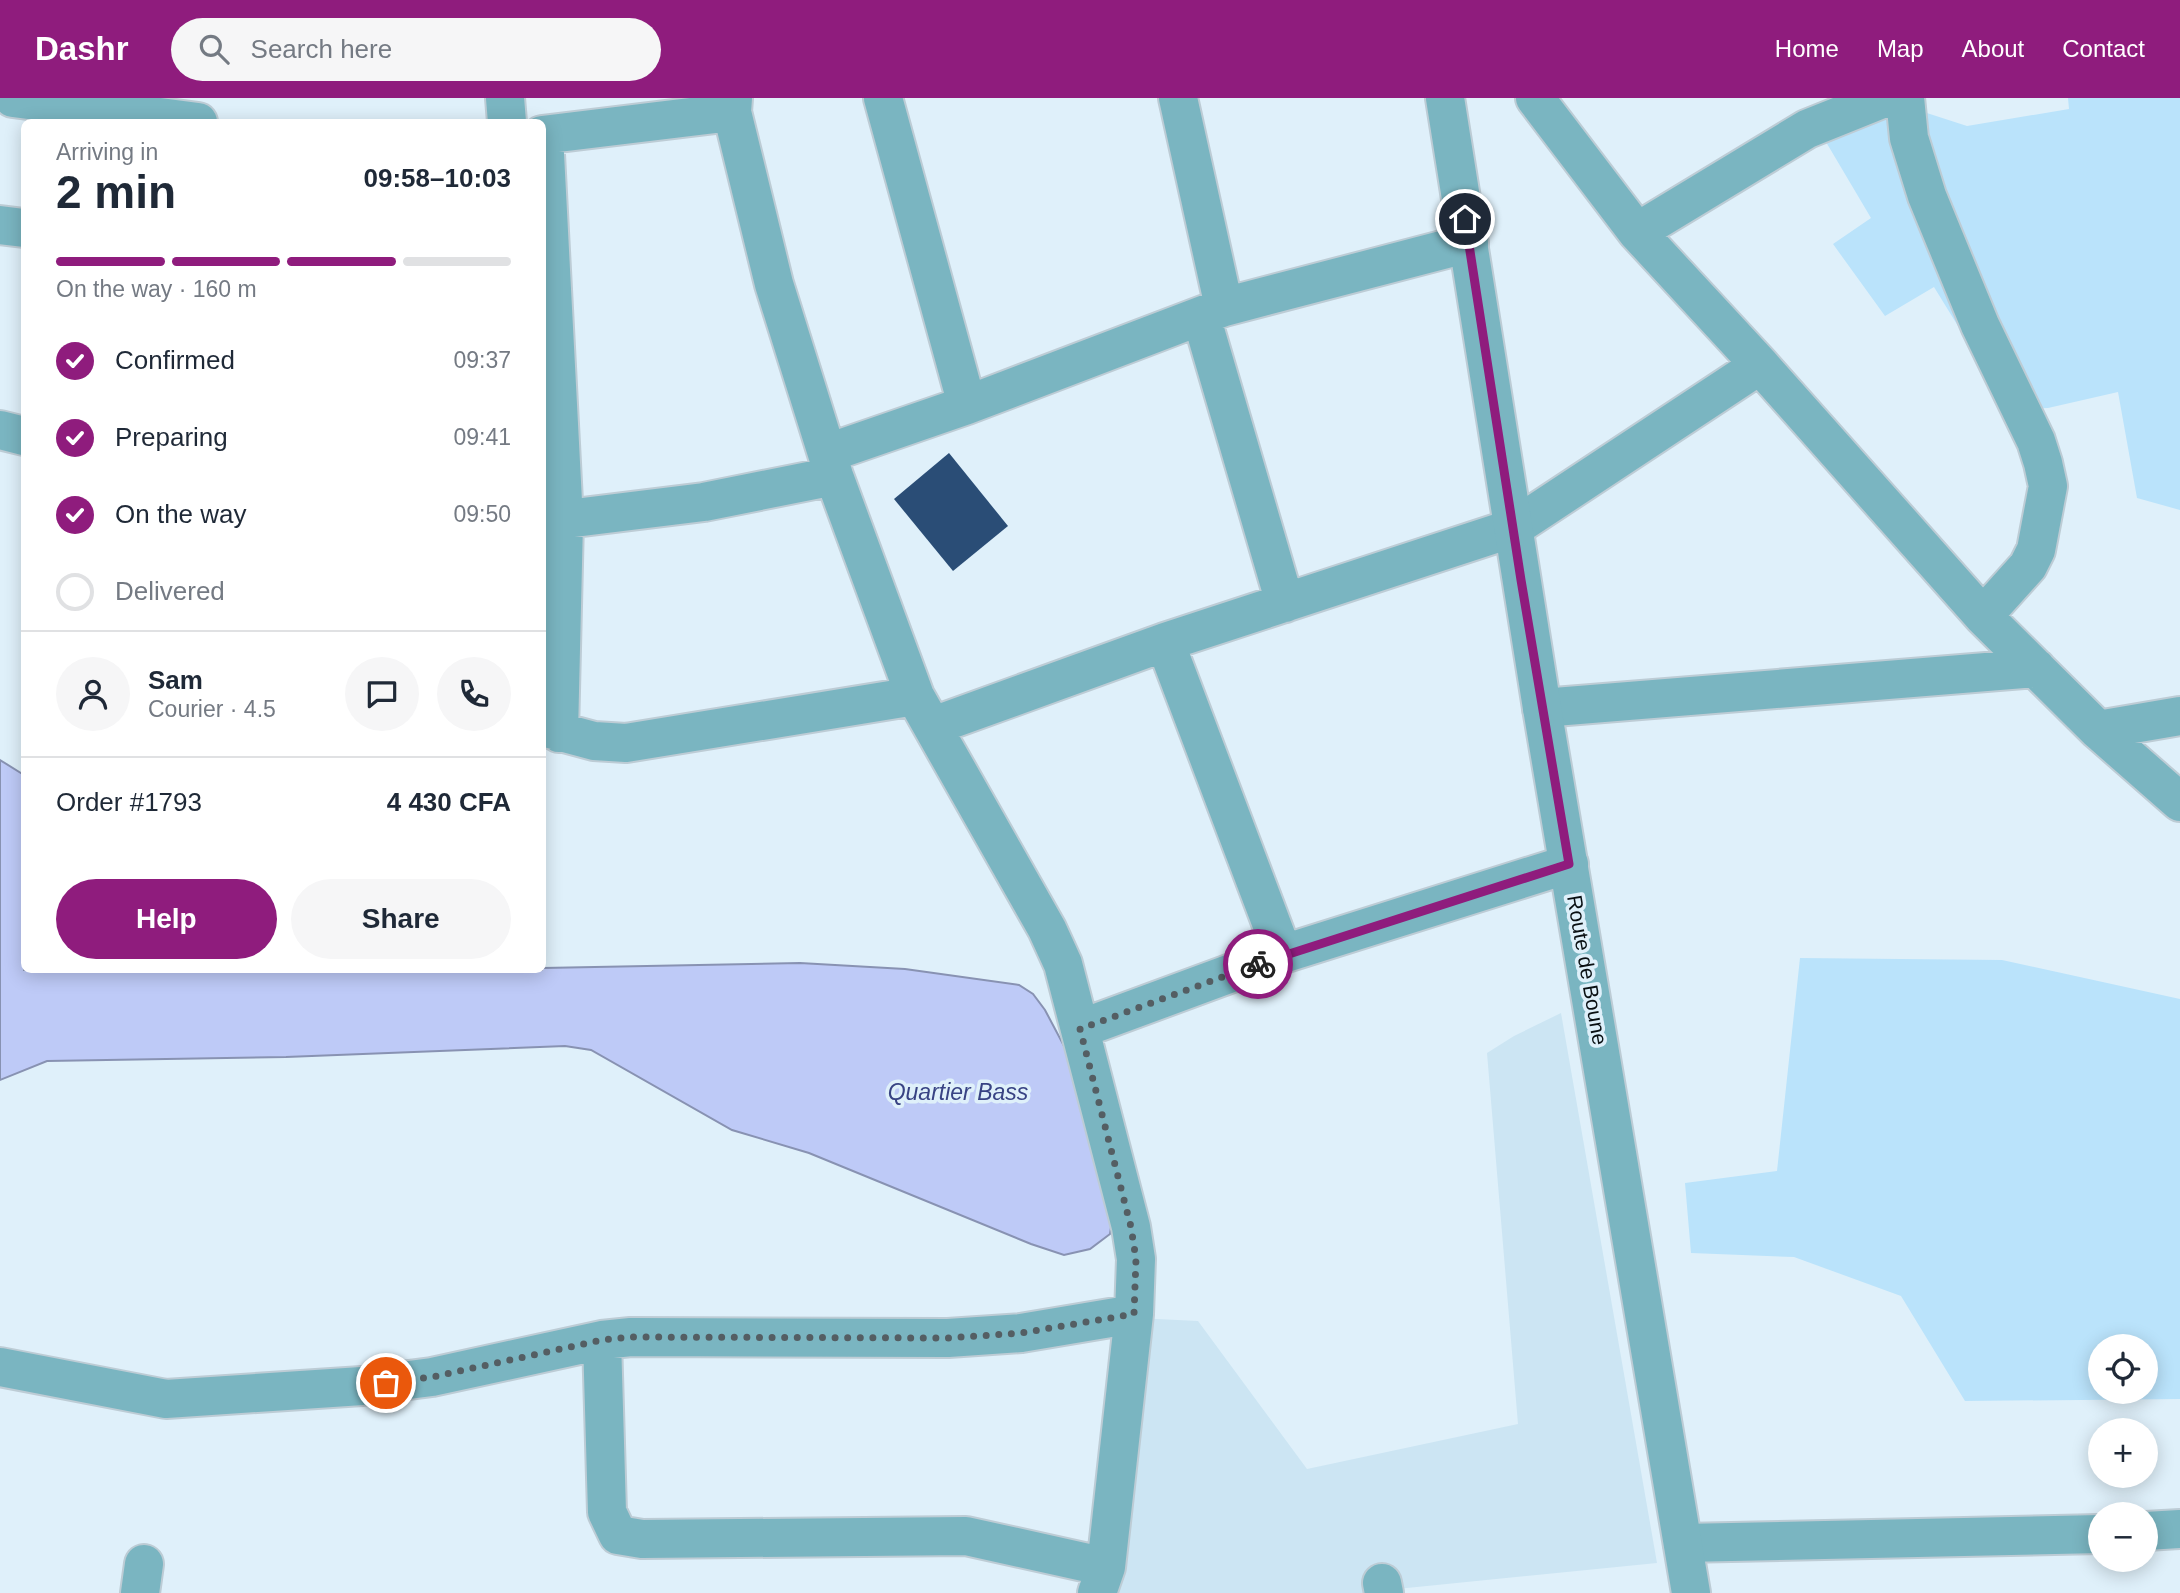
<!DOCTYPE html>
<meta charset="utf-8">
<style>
body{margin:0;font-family:Helvetica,sans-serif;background:#f6f6f7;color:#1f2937;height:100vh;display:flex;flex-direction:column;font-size:26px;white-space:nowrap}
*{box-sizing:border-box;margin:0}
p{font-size:23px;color:#747a83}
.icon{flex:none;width:38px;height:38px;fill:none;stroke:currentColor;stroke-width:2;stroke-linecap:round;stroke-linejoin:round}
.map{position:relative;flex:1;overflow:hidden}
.panel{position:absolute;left:21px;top:21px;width:525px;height:854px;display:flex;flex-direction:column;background:#fff;border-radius:10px;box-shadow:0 4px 18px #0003}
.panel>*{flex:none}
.fabs{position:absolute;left:2088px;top:1236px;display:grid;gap:14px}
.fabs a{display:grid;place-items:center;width:70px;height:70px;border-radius:50%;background:#fff;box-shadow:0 4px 18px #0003;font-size:35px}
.pin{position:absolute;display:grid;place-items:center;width:60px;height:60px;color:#fff;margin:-30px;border:4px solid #fff;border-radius:50%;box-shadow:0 2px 7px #0007}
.courier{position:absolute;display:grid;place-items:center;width:70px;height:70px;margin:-35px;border:5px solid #8f1c7d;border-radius:50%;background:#fff;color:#222;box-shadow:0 2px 9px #0007}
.overview em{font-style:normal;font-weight:600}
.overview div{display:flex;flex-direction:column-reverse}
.overview{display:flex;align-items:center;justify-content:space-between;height:119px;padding:0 35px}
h1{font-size:46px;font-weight:600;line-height:52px}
.bar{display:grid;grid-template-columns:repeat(4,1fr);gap:10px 7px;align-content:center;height:84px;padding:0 35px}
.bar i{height:9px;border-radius:5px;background:#e0e1e3}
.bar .on{background:#8f1c7d}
.bar p{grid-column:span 4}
.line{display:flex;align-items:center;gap:18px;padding:0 35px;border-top:2px solid #e0e1e3}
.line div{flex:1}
.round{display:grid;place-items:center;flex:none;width:74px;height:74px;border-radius:37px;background:#f6f6f7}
ol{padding:0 35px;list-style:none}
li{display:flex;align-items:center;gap:21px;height:77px}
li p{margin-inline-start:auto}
li .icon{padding:7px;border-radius:50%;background:#8f1c7d;color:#fff;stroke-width:4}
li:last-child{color:#747a83}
li i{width:38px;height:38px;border:4px solid #e0e1e3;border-radius:50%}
.action{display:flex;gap:14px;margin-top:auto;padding:14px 35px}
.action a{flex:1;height:80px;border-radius:42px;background:#8f1c7d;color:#fff;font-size:28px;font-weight:600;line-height:80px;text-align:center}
.action a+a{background:#f6f6f7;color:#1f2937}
header{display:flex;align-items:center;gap:42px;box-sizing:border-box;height:98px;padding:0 35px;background:#8f1c7d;color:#fff}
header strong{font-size:33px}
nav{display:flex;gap:38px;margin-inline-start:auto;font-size:24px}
.search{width:490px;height:63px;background:#f6f6f7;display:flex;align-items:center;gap:18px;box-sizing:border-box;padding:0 24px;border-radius:38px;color:#747a83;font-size:26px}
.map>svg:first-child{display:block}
</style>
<header>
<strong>Dashr</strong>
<div class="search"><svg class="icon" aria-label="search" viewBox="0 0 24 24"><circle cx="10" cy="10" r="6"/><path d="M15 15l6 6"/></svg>Search here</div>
<nav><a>Home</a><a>Map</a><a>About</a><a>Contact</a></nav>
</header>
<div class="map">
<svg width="2180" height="1495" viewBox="0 0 2180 1495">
<rect width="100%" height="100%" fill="#dff0fa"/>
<path fill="#cce5f3" d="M1561,915L1657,1465L1397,1491L1396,1495H1104L1136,1220L1198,1223L1307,1371L1518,1326L1487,955L1514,938Z"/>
<path fill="#bae3fb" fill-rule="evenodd" d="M2068,0H2180V412L2137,400L2118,294L2048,310L2009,311L1934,189L1885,218L1833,146L1871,120L1826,44L1896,5L1967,28L2069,11Z
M1800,860L2002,862L2180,901V1301L1965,1303L1901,1198L1794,1159L1691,1155L1685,1085L1777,1073ZM2100,1248H2146V1293H2100Z"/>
<path fill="#becaf7" stroke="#8892b2" stroke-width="2" d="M0,662L24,677V872H542L543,870L800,865L905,871L1019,887L1033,896L1045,912L1082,982L1113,1116L1110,1136L1090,1151L1064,1157L1031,1146L809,1055L732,1032L591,952L565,948L286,959L47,963L0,982Z"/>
<path fill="#2a4d76" d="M949,355L1008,428L953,473L894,401Z"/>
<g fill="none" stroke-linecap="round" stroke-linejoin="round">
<g stroke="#bdccd5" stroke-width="42">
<path id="minor" d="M13,0L198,24
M505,0L507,24
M733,0L732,14L774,186L834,378L915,598L1047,831L1063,866L1131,1129L1136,1161L1134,1216L1106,1469L1097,1495
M883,0L967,307
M1178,0L1224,209
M1535,0L1637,134L1760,267L1983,518L2098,632L2180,704
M1905,0L1909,40L1927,98L1980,227L2036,343L2043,365L2048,388L2036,452L2028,468L1983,518
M542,37L732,14
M544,37L564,423L559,635
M0,127L24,130
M1637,134L1807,31L1884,0
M1201,218L1285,505
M0,332L24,338
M828,355L967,307L1224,209L1469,145
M542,424L704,404L834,378
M1165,544L1283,856
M1542,610L2036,570
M933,628L1165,544L1513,430L1760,267
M542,629L594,643L626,645L915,598
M2098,632L2180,618
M1080,931L1283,856L1569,766
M602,1242L607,1414L618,1437L642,1441L966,1438L1106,1469
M0,1269L166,1301L362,1288L432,1279L602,1242L631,1239L948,1240L1021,1235L1134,1216
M2146,1433L2180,1431
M1683,1445L2100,1436
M1382,1485L1384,1495
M140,1495L144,1466"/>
</g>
<g stroke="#bdccd5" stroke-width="42">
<path id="tertiary" d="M1445,0L1542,610L1691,1495"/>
</g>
<use href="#minor" stroke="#7ab5c1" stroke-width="38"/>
<use href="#tertiary" stroke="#7ab5c1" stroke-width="38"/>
</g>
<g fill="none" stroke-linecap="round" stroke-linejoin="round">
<path stroke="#545e63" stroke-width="7" stroke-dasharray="0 12.6" d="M386,1285L432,1279L602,1242L631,1239L948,1240L1021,1235L1134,1216L1136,1161L1131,1129L1080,931L1258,866"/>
<path stroke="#8f1c7d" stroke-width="9" d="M1258,866L1569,766L1521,482L1465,121"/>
</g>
<g text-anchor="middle" stroke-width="7" stroke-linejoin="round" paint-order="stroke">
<g font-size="21" fill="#090f12" stroke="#dff0fa">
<text transform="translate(1587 872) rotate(80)" y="7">Route de Boune</text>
</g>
<g font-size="23" font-style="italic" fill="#384384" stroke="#dff0fa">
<text x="958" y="1002">Quartier Bass</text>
</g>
</g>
</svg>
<div class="fabs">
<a><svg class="icon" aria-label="locate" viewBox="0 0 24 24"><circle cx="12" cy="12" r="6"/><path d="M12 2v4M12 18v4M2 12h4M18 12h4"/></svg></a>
<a>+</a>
<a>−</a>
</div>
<div class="pin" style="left:386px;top:1285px;background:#ea580c"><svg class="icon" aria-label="bag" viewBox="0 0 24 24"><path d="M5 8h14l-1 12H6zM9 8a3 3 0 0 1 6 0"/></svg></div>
<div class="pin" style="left:1465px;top:121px;background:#1f2937"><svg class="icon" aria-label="home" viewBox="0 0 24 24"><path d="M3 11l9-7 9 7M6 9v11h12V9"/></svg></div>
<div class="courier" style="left:1258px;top:866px"><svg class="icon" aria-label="bike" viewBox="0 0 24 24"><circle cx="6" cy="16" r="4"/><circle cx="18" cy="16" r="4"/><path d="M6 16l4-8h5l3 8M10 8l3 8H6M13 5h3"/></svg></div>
<section class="panel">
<div class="overview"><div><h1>2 min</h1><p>Arriving in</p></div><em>09:58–10:03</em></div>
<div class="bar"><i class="on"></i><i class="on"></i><i class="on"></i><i></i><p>On the way · 160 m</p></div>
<ol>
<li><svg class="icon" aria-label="check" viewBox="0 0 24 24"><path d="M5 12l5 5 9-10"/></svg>Confirmed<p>09:37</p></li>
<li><svg class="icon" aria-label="check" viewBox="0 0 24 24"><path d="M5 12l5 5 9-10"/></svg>Preparing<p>09:41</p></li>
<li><svg class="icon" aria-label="check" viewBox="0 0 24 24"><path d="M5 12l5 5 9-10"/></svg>On the way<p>09:50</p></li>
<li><i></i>Delivered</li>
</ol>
<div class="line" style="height:126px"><a class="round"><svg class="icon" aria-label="person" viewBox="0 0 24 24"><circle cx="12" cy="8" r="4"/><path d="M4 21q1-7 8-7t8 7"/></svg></a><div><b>Sam</b><p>Courier · 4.5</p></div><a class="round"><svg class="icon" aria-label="chat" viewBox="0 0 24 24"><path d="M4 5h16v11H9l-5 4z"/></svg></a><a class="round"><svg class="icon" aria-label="phone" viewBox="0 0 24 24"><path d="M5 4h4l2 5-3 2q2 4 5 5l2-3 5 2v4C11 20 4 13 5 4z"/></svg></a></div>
<div class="line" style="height:91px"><div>Order #1793</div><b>4 430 CFA</b></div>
<div class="action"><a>Help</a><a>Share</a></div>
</section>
</div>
